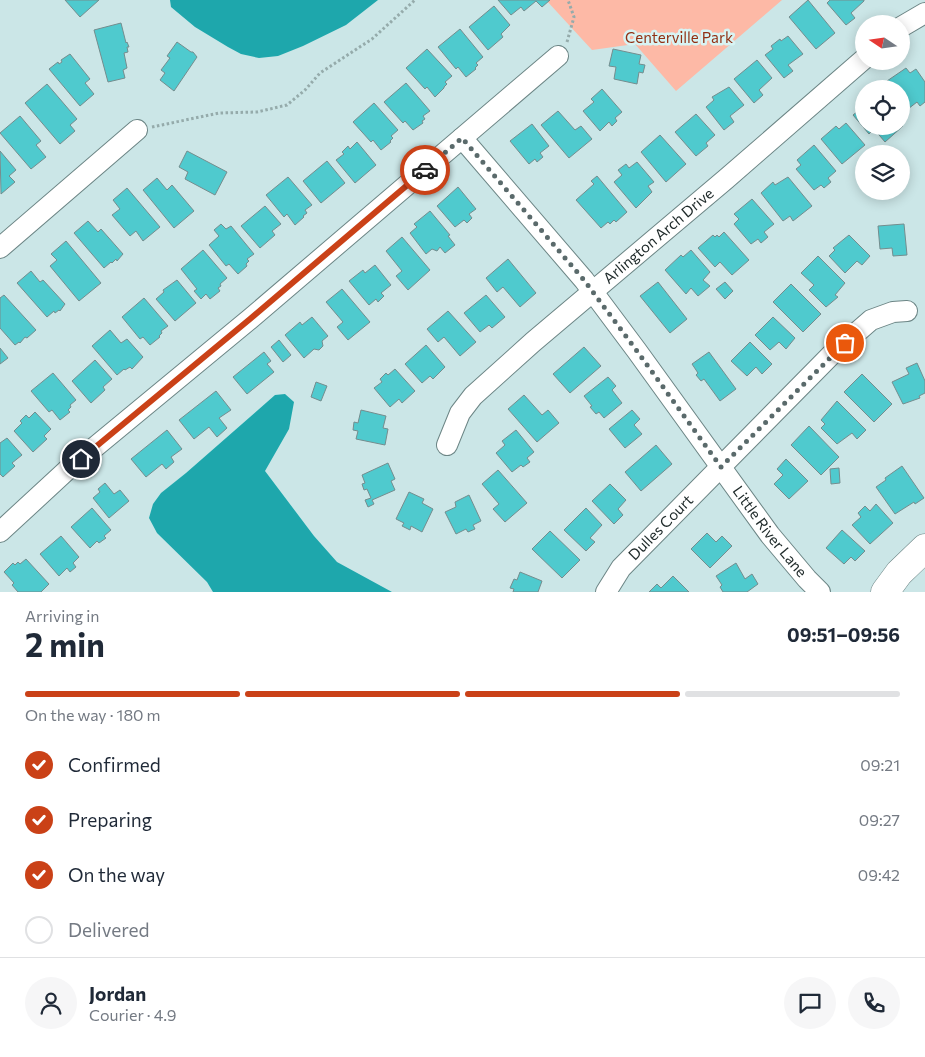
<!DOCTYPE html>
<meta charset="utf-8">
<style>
body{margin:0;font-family:Commissioner,sans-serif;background:#f6f6f7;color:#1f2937;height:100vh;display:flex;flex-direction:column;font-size:19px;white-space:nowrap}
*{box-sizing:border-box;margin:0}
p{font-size:16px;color:#747a83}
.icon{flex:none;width:28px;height:28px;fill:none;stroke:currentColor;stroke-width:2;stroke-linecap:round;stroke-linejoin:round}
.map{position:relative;height:592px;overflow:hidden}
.side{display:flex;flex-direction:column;background:#fff;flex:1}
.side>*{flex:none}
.needle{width:32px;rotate:283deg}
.controls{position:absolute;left:855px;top:15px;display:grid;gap:10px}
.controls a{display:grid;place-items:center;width:55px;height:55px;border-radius:50%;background:#fff;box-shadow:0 2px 12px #0003;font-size:25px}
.pin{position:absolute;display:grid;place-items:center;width:42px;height:42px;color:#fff;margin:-21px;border:2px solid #fff;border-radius:50%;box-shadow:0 1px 5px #0007}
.courier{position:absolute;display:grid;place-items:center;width:50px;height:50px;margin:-25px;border:4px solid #ca4117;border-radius:50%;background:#fff;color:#222;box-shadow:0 1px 6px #0007}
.headline em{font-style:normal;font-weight:700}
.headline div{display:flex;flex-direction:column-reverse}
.headline{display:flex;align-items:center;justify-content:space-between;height:85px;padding:0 25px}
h1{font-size:32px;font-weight:700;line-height:38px}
.bar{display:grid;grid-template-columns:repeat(4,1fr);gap:8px 5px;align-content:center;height:60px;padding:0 25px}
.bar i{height:6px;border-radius:4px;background:#e0e1e3}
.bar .active{background:#ca4117}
.bar p{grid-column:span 4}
.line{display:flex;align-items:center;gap:12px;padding:0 25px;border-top:1px solid #e0e1e3}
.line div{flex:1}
.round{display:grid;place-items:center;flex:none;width:52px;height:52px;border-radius:26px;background:#f6f6f7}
ol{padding:0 25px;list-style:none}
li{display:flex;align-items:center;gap:15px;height:55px}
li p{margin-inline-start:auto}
li .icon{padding:5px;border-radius:50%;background:#ca4117;color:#fff;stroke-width:4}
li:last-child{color:#747a83}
li i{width:28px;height:28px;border:2px solid #e0e1e3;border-radius:50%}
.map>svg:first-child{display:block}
</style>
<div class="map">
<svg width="925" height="592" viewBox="0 0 925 592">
<rect width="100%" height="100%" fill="#cbe6e7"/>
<path fill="#fdb9a6" d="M546,0H782L676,91L635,44L592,50Z"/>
<path fill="#1ea7ac" d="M170,0H378L346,25L303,46L278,56L259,58L241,54L228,47L195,27L171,7Z
M285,394L294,402L289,429L265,471L314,536L337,562L392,592H213L207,582L157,533L149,518L153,504L161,493L186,473L275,395Z"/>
<path fill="#4fcace" stroke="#748d8e" d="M65,0H99L80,17Z
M498,0H550L542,7L536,1L524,11L521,7L511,15Z
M808,0L835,33L816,49L789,17Z
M830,0H864V1L851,13L855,18L846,25L827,3Z
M494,6L510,25L501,34L503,37L488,50L469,27Z
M121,23L126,43L127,42L129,47H127L128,52L124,53L127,68L123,70L125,78L108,82L94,30Z
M460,29L483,57L476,63L478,65L475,68L476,69L466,77L458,67L456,69L438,47Z
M788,36L803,54L788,65L793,71L784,78L765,55L773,49L771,46L780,39L781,41Z
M177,42L191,52H193L197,57L174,91L160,80L165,73L161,70L170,58L167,56Z
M427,49L452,76L445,82L447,84L444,87V88L435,97L427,87L425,89L406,68Z
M613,49L641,55L639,64L645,65L643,73L639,72L637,84L614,79L616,67L609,66Z
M70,54L90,79L85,83L94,94L80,106L49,69L58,62L59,64L62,62L61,60Z
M757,60L772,78L759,90L763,95L754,103L734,79Z
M906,68L910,73L916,69L925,82V102L920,106L917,102L908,109L901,100V89H893L887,81Z
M406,83L430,111L423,116L425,119L422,121L423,123L413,130L405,121L403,123L384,102Z
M47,84L77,119L70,125L75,131L60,144L25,103Z
M729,87L744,105L730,116L734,122L724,130L706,107L714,100L712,97Z
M602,89L622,112L615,118L617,121L612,126L609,122L600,131L583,111L594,102L591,99Z
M374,103L398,130L391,136L393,138L390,141L391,142L381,150L373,140L371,142L353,122Z
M863,103L864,126H901V124L903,126L885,142L874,129L869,134L853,115L858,111L856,109Z
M558,111L575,130L581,126L592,139L569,158L541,125Z
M696,114L715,135L706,143L708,146L696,156L675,132Z
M20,116L41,141L36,145L46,157L31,169L0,133Z
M846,123L865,145L842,164L821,139L836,126L839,129Z
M532,124L549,146L540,153L543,157L537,162L535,159L529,164L510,141Z
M660,135L686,164L666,182L641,152Z
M357,142L376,165L355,183L336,160L344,154L342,152L348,146L350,149Z
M814,145L836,171L828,178L831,182L824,188L821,185L814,190L796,169L801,165L797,160Z
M0,151L16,170L9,176L15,182L1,194Z
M187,151L227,172L215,195L185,179L188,172L179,167Z
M327,161L345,183L321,203L303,181Z
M637,162L654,182L648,186L652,192L636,208L614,182L622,175L618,170L626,164L629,168Z
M597,176L627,212L616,222L614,220L610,224L608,222L601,228L576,200L594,184L591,181Z
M288,177L312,205L305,210L307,213L303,216L304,217L295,225L287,214L284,217L266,195Z
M788,177L812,206L793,221L790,216L783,221L761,193L773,182L775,185Z
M157,178L167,190L172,185L194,211L174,228L143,190Z
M458,187L476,209L469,214L472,218L467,223L464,220L455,227L437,206Z
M127,188L160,227L143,241L136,231L130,236L112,215L120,209L113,200Z
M752,199L774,224L764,232L768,237L761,243L758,239L751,244L734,224L739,219L734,214Z
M265,206L281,224L272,231L275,235L260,248L241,226Z
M430,211L450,235L448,236L455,245L445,253L440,247L437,251L432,249L426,254L410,233L417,227L414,224Z
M88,221L98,232L101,229L123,254L117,261L116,259L112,263L111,262L104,268L74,233Z
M221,224L226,229L231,226L254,254L247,259L249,261L246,264L247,266L238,274L229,264L226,266L209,245L219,236L214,230Z
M904,224L907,255L893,256L892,248L880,249L878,226Z
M724,232L749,260L732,275L720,262L715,267L698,248L713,235L715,237L717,235L719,237Z
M849,235L870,256L862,265L857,261L845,273L829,256L835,250L833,248Z
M402,237L430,270L408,290L396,276L402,271L386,251Z
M66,241L101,283L79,301L50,266L57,260L51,254Z
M203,250L227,278L220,284L221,286L218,288L220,291L210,299L206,294L201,299L194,291L197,289L181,269Z
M691,250L710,272L703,280L710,286L698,296L691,288L686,294L665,270L681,255L683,257Z
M818,256L845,283L835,295L838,297L826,307L809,290L814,285L801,273Z
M508,259L536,293L520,307L503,287L497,292L486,278Z
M375,265L391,285L381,293L384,296L378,302L376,299L369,305L349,281L363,270L365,273Z
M31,271L40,282L43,280L65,304L60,311L59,310L55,313L54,311L47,317L17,283Z
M177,280L196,303L175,321L156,299L164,292L163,290Z
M658,282L687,319L670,333L640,296Z
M725,282L733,291L725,299L716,289Z
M791,284L821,314L803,332L773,302Z
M342,289L370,322L348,340L337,327L343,322L326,302Z
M4,295L36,330L27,338L25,337L20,343L19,342L15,345L0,328V298Z
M486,295L505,317L492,328L489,325L480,332L464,313Z
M144,298L168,326L161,331L162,333L159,336L160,337L150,345L143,337L140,339L122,317Z
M448,311L476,342L460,356L444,337L438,342L427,329Z
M312,317L328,336L322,341L323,346L319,350L314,349L304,358L285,335L300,322L302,325Z
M773,317L795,338L786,349L779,342L770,350L755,335Z
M110,330L121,343L127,339L143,357L132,369L130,367L125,370L124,369L117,375L92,346Z
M279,340L291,355L283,362L271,347Z
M750,342L772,364L762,374L756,367L747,376L731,361Z
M426,345L445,367L433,379L430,376L422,383L405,364Z
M584,347L601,366L570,393L553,374Z
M0,348L8,358L0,364Z
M264,352L271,361L267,364L274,372L247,394L233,377Z
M709,352L736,389L720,401L704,379L701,381L696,375L698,373L692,364Z
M95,360L112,379L103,387L105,390L91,403L72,381Z
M917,363L925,381V393L919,396L920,398L903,404L892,382L909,374L906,368Z
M395,369L415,391L402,403L399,399L390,407L374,388L382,382L380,379L386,373L388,375Z
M53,373L76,400L70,405L71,407L68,410L70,412L60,420L52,410L49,412L31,391Z
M862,374L892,404L874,422L844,392Z
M608,377L616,386L612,390L622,403L604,418L599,412L596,414L590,407L592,406L584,396Z
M316,382L327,386L321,401L311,397Z
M216,391L231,410L219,418L227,428L217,437L209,427L194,439L179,420Z
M524,395L542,415L548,410L559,423L537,442L508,409Z
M837,401L866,430L857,439L852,433L837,444L821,428L825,424L821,420Z
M361,410L386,416L383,428L388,429L385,445L356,439L358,431L353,430L354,422L358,423Z
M632,410L640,419L634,425L642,434L625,448L609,429Z
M35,412L51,429L44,436L47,439L33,452L14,431L22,423L20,421L26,415L29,418Z
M809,426L839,457L821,475L791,445Z
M167,430L182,449L171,457L174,462L166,469L162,464L146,477L131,459Z
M516,430L534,452L527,458L530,462L523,467L521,465L512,472L496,453L505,445L502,441Z
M7,438L22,455L12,463L15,466L3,477L0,474V443Z
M656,445L672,464L641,491L625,472Z
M786,459L808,481L789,499L774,484L783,475L777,469Z
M388,463L395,479L391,481L395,490L372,500L374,504L368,507L365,500L371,498L367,489L364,490L362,484L365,483L362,475Z
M902,466L924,498L915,504L914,502L895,514L876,487L886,480L885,478Z
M839,468L840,483L831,484L830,469Z
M498,470L527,503L505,522L493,509L499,504L482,484Z
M105,483L114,494L120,490L129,501L109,518L93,498L100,492L98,489Z
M610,484L626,500L618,509L623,515L614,524L592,501Z
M409,492L424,499L422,503L433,509L422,532L411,526L410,530L402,526L404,523L396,519Z
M469,495L481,521L473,525L475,529L468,532L466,529L456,534L445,512L456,507L455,502Z
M876,504L893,523L870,544L852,525L861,517L858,513L865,506L870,511Z
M92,508L111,530L104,536L106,538L99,543L97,541L90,548L71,527Z
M586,508L602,525L590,538L595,542L586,551L564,530Z
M842,530L865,551L855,561L851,557L844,564L826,548Z
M550,531L580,560L562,578L532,549Z
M707,533L716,542L722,536L732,546L710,568L691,549Z
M61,536L79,557L73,563L76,567L70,572L67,568L59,576L40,554Z
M26,559L49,584L41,592H18L12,585L14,583L4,572L13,563L15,565L18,562L20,564Z
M736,563L745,579L752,574L758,584L747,592H723L720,587L722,585L716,576Z
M520,572L542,581L538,592H513L514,589L510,588L514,579L517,580Z
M673,576L689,592H649L657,584L661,588Z"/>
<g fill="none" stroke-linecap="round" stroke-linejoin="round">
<g stroke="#6c8585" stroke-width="22">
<g id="street">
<path d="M901,27L925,13"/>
<path id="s1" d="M462,138L584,280L637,351L770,535L807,579L820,592"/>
<path d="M0,248L137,130"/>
<path id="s2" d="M447,445L460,413L473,396L533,342L726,179L864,59"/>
<path d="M0,532L66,471L250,319L558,56"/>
<path id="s3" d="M606,592L621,568L832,354L871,320L893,312L907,311"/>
</g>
</g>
<g stroke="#6c8585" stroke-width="29">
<path id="secondary" d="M885,592L899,573L925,548"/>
</g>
<path stroke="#95abab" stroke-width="3" stroke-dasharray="2.5 2.5" stroke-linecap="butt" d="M567,42L574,17L568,0
M152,127L219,113L257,112L287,105L305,90L320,73L372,39L415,0"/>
<use href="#street" stroke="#fff" stroke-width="20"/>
<use href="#secondary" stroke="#fff" stroke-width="28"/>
</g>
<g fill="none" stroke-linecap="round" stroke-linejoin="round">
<path stroke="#5a6a6b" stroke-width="5" stroke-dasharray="0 9" d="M425,170L462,138L584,280L637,351L721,467L845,343"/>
<path stroke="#ca4117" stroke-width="6" d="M81,459L250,319L425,170"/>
</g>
<g text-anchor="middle" stroke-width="5" stroke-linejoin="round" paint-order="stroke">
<g font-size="15" fill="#913013" stroke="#d8f4f4">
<text x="679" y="43">Centerville Park</text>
</g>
<g font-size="15" fill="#1d2828" stroke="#d8f4f4">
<text dy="5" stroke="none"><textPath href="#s2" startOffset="301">Arlington Arch Drive</textPath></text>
<text dy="5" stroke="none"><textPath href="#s3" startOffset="85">Dulles Court</textPath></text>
<text dy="5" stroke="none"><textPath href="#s1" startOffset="500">Little River Lane</textPath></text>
</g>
</g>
</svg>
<div class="controls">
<a><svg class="needle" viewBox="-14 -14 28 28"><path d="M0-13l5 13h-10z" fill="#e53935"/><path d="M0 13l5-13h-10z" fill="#747a83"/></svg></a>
<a><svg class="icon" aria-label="locate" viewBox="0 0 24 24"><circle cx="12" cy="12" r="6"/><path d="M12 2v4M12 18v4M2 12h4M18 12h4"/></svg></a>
<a><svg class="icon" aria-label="layers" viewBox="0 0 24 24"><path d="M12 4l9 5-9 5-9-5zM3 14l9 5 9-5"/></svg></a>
</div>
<div class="pin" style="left:845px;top:343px;background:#ea580c"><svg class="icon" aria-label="bag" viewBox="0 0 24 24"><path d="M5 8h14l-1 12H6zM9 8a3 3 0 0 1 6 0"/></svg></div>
<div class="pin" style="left:81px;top:459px;background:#1f2937"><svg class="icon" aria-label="home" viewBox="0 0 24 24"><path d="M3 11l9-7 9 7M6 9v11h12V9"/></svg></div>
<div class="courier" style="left:425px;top:170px"><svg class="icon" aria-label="car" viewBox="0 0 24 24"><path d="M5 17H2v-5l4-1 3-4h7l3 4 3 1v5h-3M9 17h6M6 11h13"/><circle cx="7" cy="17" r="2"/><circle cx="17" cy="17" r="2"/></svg></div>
</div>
<section class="side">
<div class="headline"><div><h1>2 min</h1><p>Arriving in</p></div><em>09:51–09:56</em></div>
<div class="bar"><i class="active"></i><i class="active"></i><i class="active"></i><i></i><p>On the way · 180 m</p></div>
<ol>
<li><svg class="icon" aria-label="check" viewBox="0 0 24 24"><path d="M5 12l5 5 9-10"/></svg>Confirmed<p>09:21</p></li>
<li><svg class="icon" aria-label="check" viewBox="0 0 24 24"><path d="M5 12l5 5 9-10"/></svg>Preparing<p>09:27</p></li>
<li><svg class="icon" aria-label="check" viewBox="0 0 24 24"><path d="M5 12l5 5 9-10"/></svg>On the way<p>09:42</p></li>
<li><i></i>Delivered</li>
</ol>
<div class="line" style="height:90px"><a class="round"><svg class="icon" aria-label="person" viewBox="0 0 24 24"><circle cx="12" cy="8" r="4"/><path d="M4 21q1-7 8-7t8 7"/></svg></a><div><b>Jordan</b><p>Courier · 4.9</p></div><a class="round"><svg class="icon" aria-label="chat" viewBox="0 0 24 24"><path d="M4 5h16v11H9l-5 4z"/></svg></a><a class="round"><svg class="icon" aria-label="phone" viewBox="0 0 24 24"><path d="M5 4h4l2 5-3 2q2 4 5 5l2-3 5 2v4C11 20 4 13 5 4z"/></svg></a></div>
</section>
